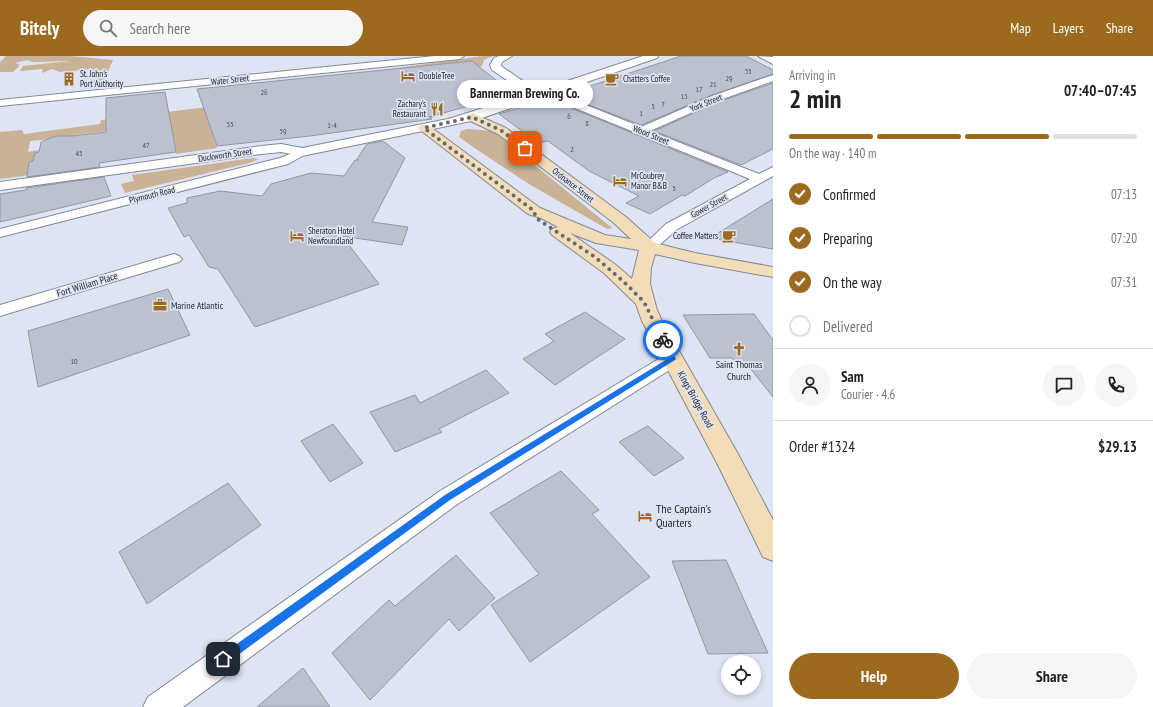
<!DOCTYPE html>
<meta charset="utf-8">
<style>
body{margin:0;font-family:"PT Sans Narrow",sans-serif;background:#f6f6f6;color:#222;height:100vh;display:flex;flex-direction:column;font-size:15px;white-space:nowrap}
*{box-sizing:border-box;margin:0}
p{font-size:13px;color:#767676}
.icon{flex:none;width:22px;height:22px;fill:none;stroke:currentColor;stroke-width:2;stroke-linecap:round;stroke-linejoin:round}
.map{position:relative;flex:1;overflow:hidden}
.drawer{display:flex;flex-direction:column;background:#fff;width:380px}
.drawer>*{flex:none}
.buttons{position:absolute;left:721px;top:599px;display:grid;gap:8px}
.buttons a{display:grid;place-items:center;width:40px;height:40px;border-radius:50%;background:#fff;box-shadow:0 2px 6px #0003;font-size:20px}
.pin{position:absolute;display:grid;place-items:center;width:34px;height:34px;color:#fff;margin:-17px;border-radius:8px;box-shadow:0 2px 6px #0006}
.courier{position:absolute;display:grid;place-items:center;width:40px;height:40px;margin:-20px;border:3px solid #1a73e8;border-radius:50%;background:#fff;color:#222;box-shadow:0 1px 5px #0007}
.bubble{position:absolute;height:28px;border-radius:14px;background:#fff;box-shadow:0 2px 6px #0003;font-size:13px;font-weight:700;line-height:28px;text-align:center}
.headline em{font-style:normal;font-weight:700}
.headline div{display:flex;flex-direction:column-reverse}
.headline{display:flex;align-items:center;justify-content:space-between;height:68px;padding:0 16px}
h1{font-size:26px;font-weight:700;line-height:30px}
.bar{display:grid;grid-template-columns:repeat(4,1fr);gap:6px 4px;align-content:center;height:48px;padding:0 16px}
.bar i{height:5px;border-radius:3px;background:#e0e0e0}
.bar .active{background:#9b6a1e}
.bar p{grid-column:span 4}
.line{display:flex;align-items:center;gap:10px;padding:0 16px;border-top:1px solid #e0e0e0}
.line div{flex:1}
.round{display:grid;place-items:center;flex:none;width:42px;height:42px;border-radius:21px;background:#f6f6f6}
ol{padding:0 16px;list-style:none}
li{display:flex;align-items:center;gap:12px;height:44px}
li p{margin-inline-start:auto}
li .icon{padding:4px;border-radius:50%;background:#9b6a1e;color:#fff;stroke-width:4}
li:last-child{color:#767676}
li i{width:22px;height:22px;border:2px solid #e0e0e0;border-radius:50%}
.button{display:flex;gap:8px;margin-top:auto;padding:8px 16px}
.button a{flex:1;height:46px;border-radius:24px;background:#9b6a1e;color:#fff;font-size:16px;font-weight:700;line-height:46px;text-align:center}
.button a+a{background:#f6f6f6;color:#222}
header{display:flex;align-items:center;gap:24px;box-sizing:border-box;height:56px;padding:0 20px;background:#9b6a1e;color:#fff}
header strong{font-size:19px}
nav{display:flex;gap:22px;margin-inline-start:auto;font-size:14px}
.search{width:280px;height:36px;background:#f6f6f6;display:flex;align-items:center;gap:10px;box-sizing:border-box;padding:0 14px;border-radius:22px;color:#767676;font-size:15px}
main{display:flex;flex:1;min-height:0}
.map>svg:first-child{display:block}
</style>
<header>
<strong>Bitely</strong>
<div class="search"><svg class="icon" aria-label="search" viewBox="0 0 24 24"><circle cx="10" cy="10" r="6"/><path d="M15 15l6 6"/></svg>Search here</div>
<nav><a>Map</a><a>Layers</a><a>Share</a></nav>
</header>
<main>
<div class="map">
<svg width="773" height="651" viewBox="0 0 773 651">
<rect width="100%" height="100%" fill="#dee4f4"/>
<path fill="#c9b295" d="M6,0H70L113,4L103,27H100L99,31L87,32L82,29L89,28L90,25L96,24V20L92,21L93,13L60,16L52,13L42,17L43,13L20,15L23,10L71,5L33,6L27,4L15,7L20,9L13,16H0V6Z
M483,0H493L484,4L482,10L479,11L471,5L383,14Z
M378,28L388,30L382,31L386,36H396L402,40L436,38L440,34L446,33L449,35L464,34L470,38C460,40 452,37 441,39L443,41L417,47L437,60L431,62L424,57L426,56L424,55H422L415,50L402,52L398,49L400,48L395,46L382,35L358,37V39L350,40L348,42L358,60L300,66H297L298,62L293,49L252,55L251,53L239,54V56L207,61L217,92L176,98L173,80L169,81L166,68L152,67L148,70L73,79L72,80L66,81L65,80H56L52,83L30,85L28,96L39,94V96L35,97L33,105L29,106V109L33,108L30,119L0,123V76L22,74L24,78L100,68L101,64L216,50L235,46V44L251,42V41Z
M467,73L493,75L612,172L607,173L529,128L473,91L459,81L461,75Z
M253,102L259,103L249,107L125,137L121,128L134,125L132,119Z"/>
<path fill="#bcc1d0" stroke="#9196a4" d="M681,0H746L773,14V18L712,39L641,69L563,39Z
M472,5L516,40L487,49L483,46L429,61L432,63L310,80L217,90L197,33Z
M773,27V93L741,109L654,75L721,45Z
M165,36L176,96L99,107L100,111L27,121L29,106L33,105L35,97L39,96L41,86L56,80H72L106,76V42Z
M549,43L728,116L714,122L685,140L682,139L650,158L626,147L639,140L589,115L548,85L538,87L499,58Z
M383,85L405,102L372,166L408,171L402,189L342,180L379,228L255,271L218,213L209,211L189,179L184,181L168,152L187,147V142L220,135L262,140L271,128L311,117L344,120L355,104H359L357,103L367,88Z
M104,121L111,140L0,166V138L26,134V132Z
M773,143V193L710,182Z
M168,233L190,279L38,331L28,275Z
M585,256L625,283L555,329L523,303L554,285L545,278Z
M754,258L773,284V341L746,307H736L732,302H710L683,259Z
M486,314L509,337L439,373L442,376L395,396L370,356L415,339L420,347Z
M333,368L363,407L330,426L301,385Z
M648,370L684,402L654,420L619,386Z
M561,415L599,454L592,458L650,521L530,606L491,549L539,518L490,457Z
M228,427L261,469L147,548L119,496Z
M456,499L495,542L459,575L449,563L370,644L332,597L389,544L395,550Z
M726,504L768,597L708,598L672,505Z
M303,612L330,651H257Z"/>
<g fill="none" stroke-linecap="round" stroke-linejoin="round">
<g stroke="#838896" stroke-width="2">
<path id="minor" d="M435,0H464L460,3L0,50V44Z
M773,19V25L720,44L650,75L759,118L773,111V120L676,174L654,194H644L642,191L666,168L750,123L538,37L543,34L566,41L641,71L712,40Z
M302,93L306,94L308,96L306,98L288,108L0,181V173L280,102Z
M174,198L179,200L182,203L179,206L0,260V249Z
M673,296L679,298L682,303L679,308L456,449L183,651H143L148,641L440,435L667,298Z"/>
</g>
<g stroke="#838896" stroke-width="2">
<path id="tertiary" d="M499,0H512L502,6L501,10L530,30L543,33L643,0H658L657,2L476,64L302,100L281,96L261,98L0,134V126L261,90L281,88L302,92L448,63L532,37L522,34L492,14L490,9L494,2Z
M758,0L773,1V8Z"/>
</g>
<g stroke="#838896" stroke-width="2">
<path id="secondary" d="M472,57L506,72L626,161L655,187L695,197L773,211V221L695,207L655,198L651,212L650,228L657,254L662,265L738,398L773,464V505L763,501L719,411L642,265L636,248L604,217L552,179L550,176L552,173L558,171L541,162L528,158L418,72L420,69H428L540,152L605,179L631,183L614,167L498,78L468,64L466,61ZM570,177L596,187L639,194L632,223L616,209Z"/>
</g>
<use href="#minor" fill="#fff" fill-rule="evenodd"/>
<use href="#tertiary" fill="#fff" fill-rule="evenodd"/>
<use href="#secondary" fill="#f3ddb8" fill-rule="evenodd"/>
</g>
<path fill="#1a73e8" d="M661,283H665L676,303L675,304L450,444L227,607H220V600L445,439L669,302L660,284Z"/>
<g fill="none" stroke-linecap="round" stroke-linejoin="round">
<path stroke="#656872" stroke-width="4" stroke-dasharray="0 7.2" d="M525,92L502,75L472,61L424,72L534,155L536,162L595,201L624,226L644,246L663,284"/>
</g>
<defs>
<g id="hotel-bare" transform="scale(1.08)"><path d="M-6-4.5h1.5V1H6V5H4.5V3h-9V5H-6ZM-4 0a1.8 1.8 0 1 1 3.6 0ZM.5 0V-2.5h3Q6-2.5 6 0Z" fill="#9b6a1e" stroke="#dee4f4" stroke-width="2.5" paint-order="stroke"/></g>
<g id="building-bare" transform="scale(1.08)"><path d="M-4-6H4V6H1V3H-1V6H-4ZM-2.5-4.3h1.7v1.8h-1.7ZM.8-4.3h1.7v1.8H.8ZM-2.5-1h1.7V.8h-1.7ZM.8-1h1.7V.8H.8Z" fill="#9b6a1e" stroke="#dee4f4" stroke-width="2.5" paint-order="stroke"/></g>
<g id="cafe-bare" transform="scale(1.08)"><path d="M-5.5-4.5H6V0H3Q3 3.5 0 3.5H-2.5Q-5.5 3.5-5.5 0ZM3-3.2v2h1.7v-2ZM-6 4.5H4V6H-6Z" fill="#9b6a1e" stroke="#dee4f4" stroke-width="2.5" paint-order="stroke"/></g>
<g id="restaurant-bare" transform="scale(1.08)"><path d="M-5-6h1v4h1v-4h1v4h1v-4h1v5L-1.5 .5V6h-2V.5L-5-1ZM5-6V6H3V1.5H1.5Q1.5-4 5-6Z" fill="#9b6a1e" stroke="#dee4f4" stroke-width="2.5" paint-order="stroke"/></g>
<g id="office-bare" transform="scale(1.08)"><path d="M-6-3h4V-5.5h4V-3h4V5H-6ZM-1-4.5V-3h2v-1.5ZM-6 0V1H6V0Z" fill="#9b6a1e" stroke="#dee4f4" stroke-width="2.5" paint-order="stroke"/></g>
<g id="church-bare" transform="scale(1.08)"><path d="M-1.2-6h2.4v3.5h3.3v2.4h-3.3V6h-2.4V-.1h-3.3v-2.4h3.3Z" fill="#9b6a1e" stroke="#dee4f4" stroke-width="2.5" paint-order="stroke"/></g>
</defs>
<g fill-rule="evenodd">
<use href="#hotel-bare" x="408" y="20"/>
<use href="#building-bare" x="69" y="23"/>
<use href="#cafe-bare" x="612" y="23"/>
<use href="#restaurant-bare" x="437" y="53"/>
<use href="#hotel-bare" x="620" y="125"/>
<use href="#hotel-bare" x="297" y="180"/>
<use href="#cafe-bare" x="729" y="180"/>
<use href="#office-bare" x="160" y="249"/>
<use href="#church-bare" x="739" y="293"/>
<use href="#hotel-bare" x="645" y="460"/>
</g>
<g text-anchor="middle" stroke-width="3.5" stroke-linejoin="round" paint-order="stroke">
<g font-size="8" fill="#4a4d55">
<text x="748" y="18">35</text>
<text x="729" y="25">29</text>
<text x="713" y="31">21</text>
<text x="699" y="36">17</text>
<text x="264" y="39">26</text>
<text x="684" y="43">13</text>
<text x="663" y="51">7</text>
<text x="653" y="53">5</text>
<text x="641" y="60">1</text>
<text x="569" y="63">6</text>
<text x="587" y="70">8</text>
<text x="230" y="71">55</text>
<text x="332" y="72">1-4</text>
<text x="283" y="78">59</text>
<text x="146" y="92">47</text>
<text x="572" y="96">2</text>
<text x="79" y="100">45</text>
<text x="674" y="135">5</text>
<text x="74" y="308">10</text>
</g>
<g font-size="9" fill="#24262c" stroke="#dee4f4" text-anchor="start">
<text x="80" y="21">St. John's<tspan x="80" dy="10">Port Authority</tspan></text>
<text x="419" y="23">DoubleTree</text>
<text x="623" y="26">Chatters Coffee</text>
<text x="426" y="51" text-anchor="end">Zachary's<tspan x="426" dy="10">Restaurant</tspan></text>
<text x="631" y="123">MrCoubrey<tspan x="631" dy="10">Manor B&amp;B</tspan></text>
<text x="308" y="178">Sheraton Hotel<tspan x="308" dy="10">Newfoundland</tspan></text>
<text x="718" y="183" text-anchor="end">Coffee Matters</text>
</g>
<g font-size="9" fill="#24262c" stroke="#dee4f4">
<text transform="translate(230 24) rotate(-6)" y="3">Water Street</text>
<text transform="translate(706 47) rotate(-22)" y="3">York Street</text>
<text transform="translate(651 79) rotate(22)" y="3">Wood Street</text>
<text transform="translate(225 99) rotate(-8)" y="3">Duckworth Street</text>
<text transform="translate(573 129) rotate(38)" y="3">Ordnance Street</text>
<text transform="translate(152 139) rotate(-14)" y="3">Plymouth Road</text>
<text transform="translate(709 150) rotate(-29)" y="3">Gower Street</text>
</g>
<g font-size="10" fill="#24262c" stroke="#dee4f4">
<text transform="translate(87 228) rotate(-17)" y="4">Fort William Place</text>
<text transform="translate(696 343) rotate(61)" y="4">Kings Bridge Road</text>
</g>
<g font-size="10" fill="#24262c" stroke="#dee4f4" text-anchor="start">
<text x="171" y="253">Marine Atlantic</text>
<text x="739" y="312" text-anchor="middle">Saint Thomas<tspan x="739" dy="12">Church</tspan></text>
</g>
<g font-size="12" fill="#24262c" stroke="#dee4f4" text-anchor="start">
<text x="656" y="457">The Captain's<tspan x="656" dy="14">Quarters</tspan></text>
</g>
</g>
</svg>
<div class="buttons">
<a><svg class="icon" aria-label="locate" viewBox="0 0 24 24"><circle cx="12" cy="12" r="6"/><path d="M12 2v4M12 18v4M2 12h4M18 12h4"/></svg></a>
</div>
<div class="pin" style="left:525px;top:92px;background:#ea580c"><svg class="icon" aria-label="bag" viewBox="0 0 24 24"><path d="M5 8h14l-1 12H6zM9 8a3 3 0 0 1 6 0"/></svg></div>
<div class="pin" style="left:223px;top:603px;background:#1f2937"><svg class="icon" aria-label="home" viewBox="0 0 24 24"><path d="M3 11l9-7 9 7M6 9v11h12V9"/></svg></div>
<div class="courier" style="left:663px;top:284px"><svg class="icon" aria-label="bike" viewBox="0 0 24 24"><circle cx="6" cy="16" r="4"/><circle cx="18" cy="16" r="4"/><path d="M6 16l4-8h5l3 8M10 8l3 8H6M13 5h3"/></svg></div>
<div class="bubble" style="left:457px;top:24px;width:136px">Bannerman Brewing Co.</div>
</div>
<section class="drawer">
<div class="headline"><div><h1>2 min</h1><p>Arriving in</p></div><em>07:40–07:45</em></div>
<div class="bar"><i class="active"></i><i class="active"></i><i class="active"></i><i></i><p>On the way · 140 m</p></div>
<ol>
<li><svg class="icon" aria-label="check" viewBox="0 0 24 24"><path d="M5 12l5 5 9-10"/></svg>Confirmed<p>07:13</p></li>
<li><svg class="icon" aria-label="check" viewBox="0 0 24 24"><path d="M5 12l5 5 9-10"/></svg>Preparing<p>07:20</p></li>
<li><svg class="icon" aria-label="check" viewBox="0 0 24 24"><path d="M5 12l5 5 9-10"/></svg>On the way<p>07:31</p></li>
<li><i></i>Delivered</li>
</ol>
<div class="line" style="height:72px"><a class="round"><svg class="icon" aria-label="person" viewBox="0 0 24 24"><circle cx="12" cy="8" r="4"/><path d="M4 21q1-7 8-7t8 7"/></svg></a><div><b>Sam</b><p>Courier · 4.6</p></div><a class="round"><svg class="icon" aria-label="chat" viewBox="0 0 24 24"><path d="M4 5h16v11H9l-5 4z"/></svg></a><a class="round"><svg class="icon" aria-label="phone" viewBox="0 0 24 24"><path d="M5 4h4l2 5-3 2q2 4 5 5l2-3 5 2v4C11 20 4 13 5 4z"/></svg></a></div>
<div class="line" style="height:52px"><div>Order #1324</div><b>$29.13</b></div>
<div class="button"><a>Help</a><a>Share</a></div>
</section>
</main>
